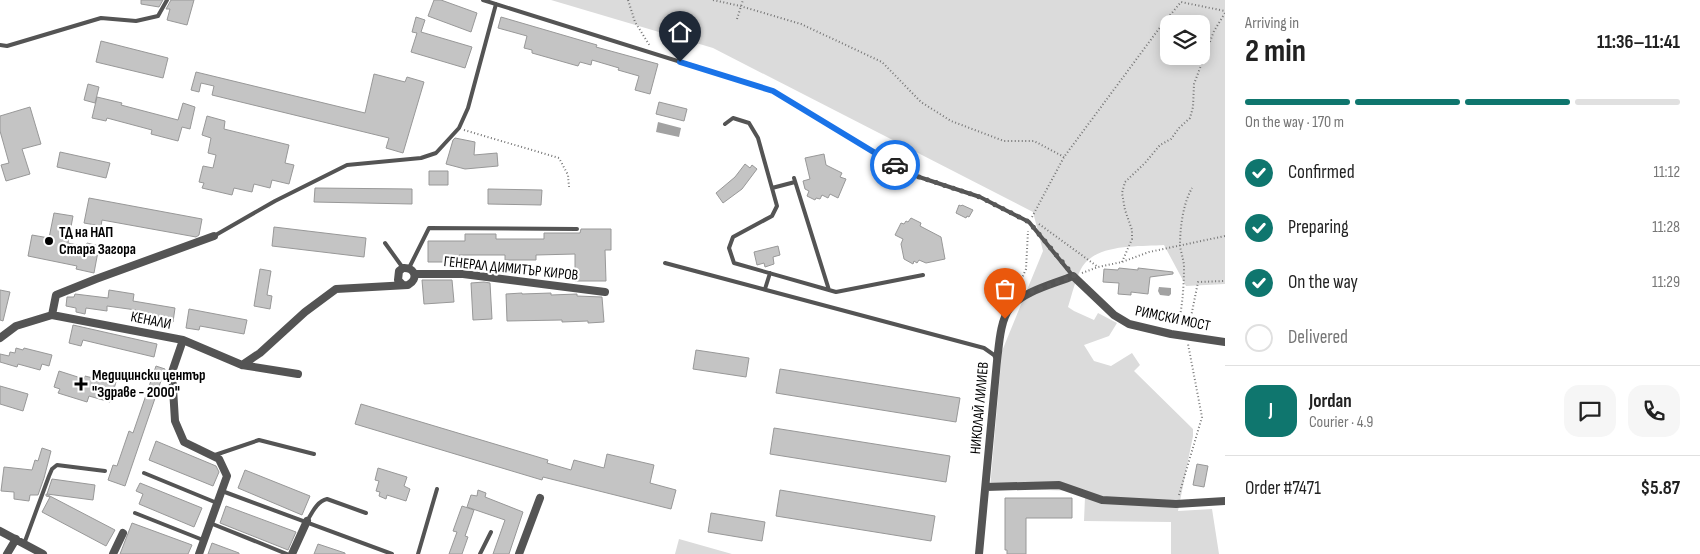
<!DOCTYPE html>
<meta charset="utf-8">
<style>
body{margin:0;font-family:"Sofia Sans Condensed",sans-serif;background:#f6f6f6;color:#222;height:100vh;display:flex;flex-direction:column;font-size:19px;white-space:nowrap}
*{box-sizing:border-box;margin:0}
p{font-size:16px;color:#767676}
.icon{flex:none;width:28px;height:28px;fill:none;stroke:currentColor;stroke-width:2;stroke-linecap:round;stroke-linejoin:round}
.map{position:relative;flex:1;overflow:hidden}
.panel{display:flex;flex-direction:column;background:#fff;width:475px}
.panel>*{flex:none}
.fabs{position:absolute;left:1160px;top:15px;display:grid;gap:10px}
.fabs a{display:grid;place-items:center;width:50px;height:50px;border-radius:10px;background:#fff;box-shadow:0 2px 12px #0003;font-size:25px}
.pin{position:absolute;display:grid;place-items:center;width:42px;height:42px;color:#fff;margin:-51px -21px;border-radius:50% 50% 50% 0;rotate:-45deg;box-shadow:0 0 5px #0007}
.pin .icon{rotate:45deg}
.courier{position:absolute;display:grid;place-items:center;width:50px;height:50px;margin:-25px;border:4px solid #1a73e8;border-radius:50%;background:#fff;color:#222;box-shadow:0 1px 6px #0007}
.summary em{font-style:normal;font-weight:700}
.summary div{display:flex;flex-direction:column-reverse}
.summary{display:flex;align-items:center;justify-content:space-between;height:85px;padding:0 20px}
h1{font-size:32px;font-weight:700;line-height:38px}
.bar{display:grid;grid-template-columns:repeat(4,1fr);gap:8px 5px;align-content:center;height:60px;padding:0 20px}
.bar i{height:6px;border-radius:4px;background:#e0e0e0}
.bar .on{background:#0f766e}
.bar p{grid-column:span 4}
.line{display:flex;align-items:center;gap:12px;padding:0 20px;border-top:1px solid #e0e0e0}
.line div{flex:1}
.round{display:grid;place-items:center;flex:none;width:52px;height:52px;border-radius:15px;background:#f6f6f6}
ol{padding:0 20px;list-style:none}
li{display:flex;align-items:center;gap:15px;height:55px}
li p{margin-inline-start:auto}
li .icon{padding:5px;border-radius:50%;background:#0f766e;color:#fff;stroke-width:4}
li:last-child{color:#767676}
li i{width:28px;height:28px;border:2px solid #e0e0e0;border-radius:50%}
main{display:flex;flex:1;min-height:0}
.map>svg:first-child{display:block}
</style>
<main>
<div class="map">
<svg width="1225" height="554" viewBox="0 0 1225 554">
<rect width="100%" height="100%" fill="#fff"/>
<path fill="#dbdbdb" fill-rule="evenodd" d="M551,0H1225V284L1186,286L1164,245C1138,247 1095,243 1081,269C1075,280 1072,295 1068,307L1074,311L1094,320L1098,313L1117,323L1109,336L1084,345L1094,361L1111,366L1132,353L1140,365L1134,371L1193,429V436L1178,511L1212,509L1219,554H1171V522L1084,521L1085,497L1076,491L990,488L1002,351L1043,251L1033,212L713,48ZM1169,24H1201V56H1169Z
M679,539L732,554H675Z"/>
<path fill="#a2a2a2" d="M658,122L681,128L679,137L656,132Z
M1159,287L1171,288V294L1169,296L1160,295L1158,291Z"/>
<path fill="#c4c4c4" stroke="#989898" d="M141,0H163L159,7L141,4Z
M171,0H194L187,25L167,20L170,9H166Z
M434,0H441L477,13L471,32L428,16Z
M416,17L425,20L421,32L472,47L465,68L411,52L417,33L412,32Z
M501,17L597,45L596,47L658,64L650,94L635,90L639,76L618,70L619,68L592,60L591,65L580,62L578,66L532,53V50L524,48L527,36L498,28Z
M101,41L168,58L163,78L96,62Z
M196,72L365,113L374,74L405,82L407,77L424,82L403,153L386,148L389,138L212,95L214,86L201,83L199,92L191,90Z
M88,84L99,87L95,103L84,100Z
M97,97L122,103L121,105L178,120L183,103L195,107L190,129L182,127L178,141L151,134L152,130L107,118L106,121L92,118Z
M659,102L687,109L684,121L656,114Z
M30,107L41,144L22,149L30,174L6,181L1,165L9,163L0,131V116Z
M207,116L225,121L224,129L289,145L285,163L294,165L289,184L272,180L270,188L254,184L252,192L234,188L232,195L202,188L204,183L199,182L203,166L213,168L216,155L208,153L211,138L202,135Z
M455,138L475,142L474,155L497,153L498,166L465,169L446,164L453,140Z
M60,152L110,163L106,178L57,167Z
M824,154L826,165L842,173L840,177L846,179L838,198L830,194L828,198L822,195L820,199L816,198L815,200L807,196L809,191L805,189L803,181L810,179L805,158Z
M745,164L750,168L752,165L757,169L742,189L723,203L716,193L735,177Z
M429,171H448V185H429Z
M315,188L412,189V204L314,202Z
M488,189L542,190L541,205L488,204Z
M89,198L202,219L199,235L196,237L102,220L101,226L84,223Z
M959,205L961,206L962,205L973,210L969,217L967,216L966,218L956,213Z
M54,213L73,216L68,243L86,247L87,243L99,246L94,273L76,269L77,266L28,256L32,235L49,238Z
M911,218L921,223L920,226L941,237L945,259L926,263L919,260L917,263L914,261L913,264L904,259L901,244L903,239L895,235L901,223L904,224L906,221L908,222Z
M274,227L366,238L364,257L272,246Z
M581,229H611V250H605L606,281H575V254L536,255V260H505V255H459V262H428V241H465V234H496V239H544V233H580Z
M778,246L780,255L773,257L774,264L765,267L764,263L757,265L754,252Z
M1119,268L1138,270V268L1173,272V274L1150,277L1148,294L1131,292V295L1118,294L1119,283L1103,282L1104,269L1118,270Z
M260,269L271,271L267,295L272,296L270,309L254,306Z
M422,280H452L454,302L424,304Z
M484,282L490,283L492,319L473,320L471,283Z
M0,290L10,292L3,321L0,320Z
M109,290L134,294L133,301L175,308L173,322L135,317L136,310L107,306V311L86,308L85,314L76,312V308L66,306L67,297H74L75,294L108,298Z
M522,293V294L551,293V295L577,294V296L602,297L604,322L588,323V321L562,322V320L507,321L506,294Z
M189,309L247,320L244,334L200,326L199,330L186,328Z
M73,325L157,344L154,357L83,340L81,346L69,343Z
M16,348L23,350L24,348L52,355L49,366L42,364L40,370L18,364L17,367L0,362V354L9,356L10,352L15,353Z
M696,350L749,358L746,377L693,369Z
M156,366L165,369L125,486L108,480L113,465L117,466L129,431L133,433Z
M780,369L960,398L956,422L776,393Z
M59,371L84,379L85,376L97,379V377L116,382L110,402L89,396L87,402L58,393L60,389L54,387Z
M0,386L28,394L23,411L0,404Z
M361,404L548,460L547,463L571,470L574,460L604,468L607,454L654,465L650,483L676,490L671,509L543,477L542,480L355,424Z
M774,428L950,456L946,482L770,454Z
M156,441L216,466L219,472L213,486L149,460Z
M42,448L51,451L44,478L38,495H30L29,501L14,499V492L1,491L4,467L32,470L35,460L38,461Z
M1197,464L1208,466L1204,487L1193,485Z
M378,468L407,477L404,486L410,489L406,501L387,495L386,499L379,496L380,492L376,491L379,481L375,480Z
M245,470L310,496L302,515L238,488Z
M52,479L95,485L93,500L47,494Z
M140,483L202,508L194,527L139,504L143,494L136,491Z
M478,490L486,493L485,497L523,512L509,554H493L505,520L467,507L471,495L477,496Z
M780,490L935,516L931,541L776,516Z
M46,494L115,530L106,546L42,512L50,497L46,496Z
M1005,498H1072V518H1026V554H1007V550H1005Z
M226,506L296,532L288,550L220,523Z
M462,506L474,510L465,536L468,537L462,554H449L457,532L453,531Z
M711,513L765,522L762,541L708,532Z
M132,523L192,545L188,554H120Z
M212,543L239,553V554H208Z
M318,544L345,553V554H314Z"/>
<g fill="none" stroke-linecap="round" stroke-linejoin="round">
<path stroke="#767676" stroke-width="2" stroke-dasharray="1 2.5" stroke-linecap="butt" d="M628,0L635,22L650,46
M713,0L740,6L801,24L882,62L921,102L951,121L1004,141H1034L1064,157
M737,19L743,0
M464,130L559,158L568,175L569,187
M1032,217L1064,157L1161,26L1181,2L1225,11
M1039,224L1098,267
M1122,262L1132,239V230L1125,210L1122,193L1125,182L1145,163L1160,145L1171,139L1179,128L1190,118L1193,107L1194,84L1214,31L1225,13
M1082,273L1098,267L1122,262L1149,252L1225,236
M1017,289L1026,269L1028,231
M1164,322L1180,316C1183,299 1184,282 1184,265C1183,258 1181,252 1180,246C1180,227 1183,204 1192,188
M1189,327L1198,282L1225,281
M1179,495L1202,417L1188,344"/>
<path stroke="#545454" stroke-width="4" d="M483,0L773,91L910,174L980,197L1029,222L1073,276
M0,45L7,46L101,18L136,21L158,16L167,0
M725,124L733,118L749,123L758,138L777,206L772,216L733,237L729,248L734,263L836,292L923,275
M794,178L829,290
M772,188L795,182
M214,236L275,201L347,165L421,158L436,153L459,128L468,108L496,4
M385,243L403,268
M665,263L984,348L994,355L996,359
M409,268L429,228L577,229
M765,289L770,273
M215,455L259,440L314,454
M144,473L217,503
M222,491L392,554
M135,513L203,540
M307,521C312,513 317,501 327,499L366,513
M210,523L287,554
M24,544L49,476L52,469L57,465L105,471
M418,554L437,489
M480,554L491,532"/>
<path stroke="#545454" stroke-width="8" d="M415,274H463L605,292
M52,315L56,295L96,279L214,236
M0,338L16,326L52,315L183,340L242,365L298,374
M183,340L172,372L175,421L184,442L219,459L227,476L199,554
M242,365L260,353L305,312L336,289L408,285C419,279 415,267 403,268L399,271L398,280L402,284
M986,487L1059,485L1102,500L1176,504L1225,501
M0,531L43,554
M7,554L16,539
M113,554L123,533
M292,554L307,521
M519,554L540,498
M979,554L997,361C999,346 1000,320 1010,308C1023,291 1054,284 1073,276L1114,315L1129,324L1171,334L1225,342"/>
</g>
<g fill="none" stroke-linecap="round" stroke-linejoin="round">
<path stroke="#595959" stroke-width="5" stroke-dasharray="0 9" d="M895,165L910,174L980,197L1029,222L1074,276L1028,293L1010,308L1005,319"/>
<path stroke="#1a73e8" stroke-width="6" d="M680,62L773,91L895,165"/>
</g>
<g fill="#000" stroke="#fff" stroke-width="2">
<circle cx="49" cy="241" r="5"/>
<path d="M78.5 376.5h5v5h5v5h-5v5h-5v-5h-5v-5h5z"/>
</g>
<g text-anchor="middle" stroke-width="4.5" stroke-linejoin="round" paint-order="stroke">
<g font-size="15" font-weight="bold" fill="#000" stroke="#fff" text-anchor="start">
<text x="59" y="237">ТД на НАП<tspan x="59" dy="17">Стара Загора</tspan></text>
<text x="92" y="380">Медицински център<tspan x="92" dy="17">"Здраве - 2000"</tspan></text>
</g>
<g font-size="15" fill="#000" stroke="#fff">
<text transform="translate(511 268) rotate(6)" y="5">ГЕНЕРАЛ ДИМИТЪР КИРОВ</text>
<text transform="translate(1173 318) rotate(12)" y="5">РИМСКИ МОСТ</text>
<text transform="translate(151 320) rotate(11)" y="5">КЕНАЛИ</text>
<text transform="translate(979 408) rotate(-85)" y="5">НИКОЛАЙ ЛИЛИЕВ</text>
</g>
</g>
</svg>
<div class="fabs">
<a><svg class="icon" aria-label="layers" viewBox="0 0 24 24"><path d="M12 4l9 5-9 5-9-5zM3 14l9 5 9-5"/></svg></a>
</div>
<div class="pin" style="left:1005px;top:319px;background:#ea580c"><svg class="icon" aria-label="bag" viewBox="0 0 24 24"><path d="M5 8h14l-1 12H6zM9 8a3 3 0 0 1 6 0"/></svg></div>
<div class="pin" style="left:680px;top:62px;background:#1f2937"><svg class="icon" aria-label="home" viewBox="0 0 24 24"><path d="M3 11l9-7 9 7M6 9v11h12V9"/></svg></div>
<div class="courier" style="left:895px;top:165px"><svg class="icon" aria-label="car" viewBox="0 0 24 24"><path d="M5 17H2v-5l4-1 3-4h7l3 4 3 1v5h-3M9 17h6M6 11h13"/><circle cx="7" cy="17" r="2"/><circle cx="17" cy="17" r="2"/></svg></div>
</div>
<section class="panel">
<div class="summary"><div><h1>2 min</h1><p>Arriving in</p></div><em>11:36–11:41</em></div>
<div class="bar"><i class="on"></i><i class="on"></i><i class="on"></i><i></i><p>On the way · 170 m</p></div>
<ol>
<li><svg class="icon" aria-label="check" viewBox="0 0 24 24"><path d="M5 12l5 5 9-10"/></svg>Confirmed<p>11:12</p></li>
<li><svg class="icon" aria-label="check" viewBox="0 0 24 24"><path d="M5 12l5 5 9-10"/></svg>Preparing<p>11:28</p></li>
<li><svg class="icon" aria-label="check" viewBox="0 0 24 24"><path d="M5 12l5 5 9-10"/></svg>On the way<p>11:29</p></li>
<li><i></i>Delivered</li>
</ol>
<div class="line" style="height:90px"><b class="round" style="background:#0f766e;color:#fff">J</b><div><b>Jordan</b><p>Courier · 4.9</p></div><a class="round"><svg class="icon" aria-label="chat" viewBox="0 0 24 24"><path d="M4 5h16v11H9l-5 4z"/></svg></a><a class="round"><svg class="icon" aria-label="phone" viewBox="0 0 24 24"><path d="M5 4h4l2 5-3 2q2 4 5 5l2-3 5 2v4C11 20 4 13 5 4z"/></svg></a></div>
<div class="line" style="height:65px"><div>Order #7471</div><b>$5.87</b></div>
</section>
</main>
